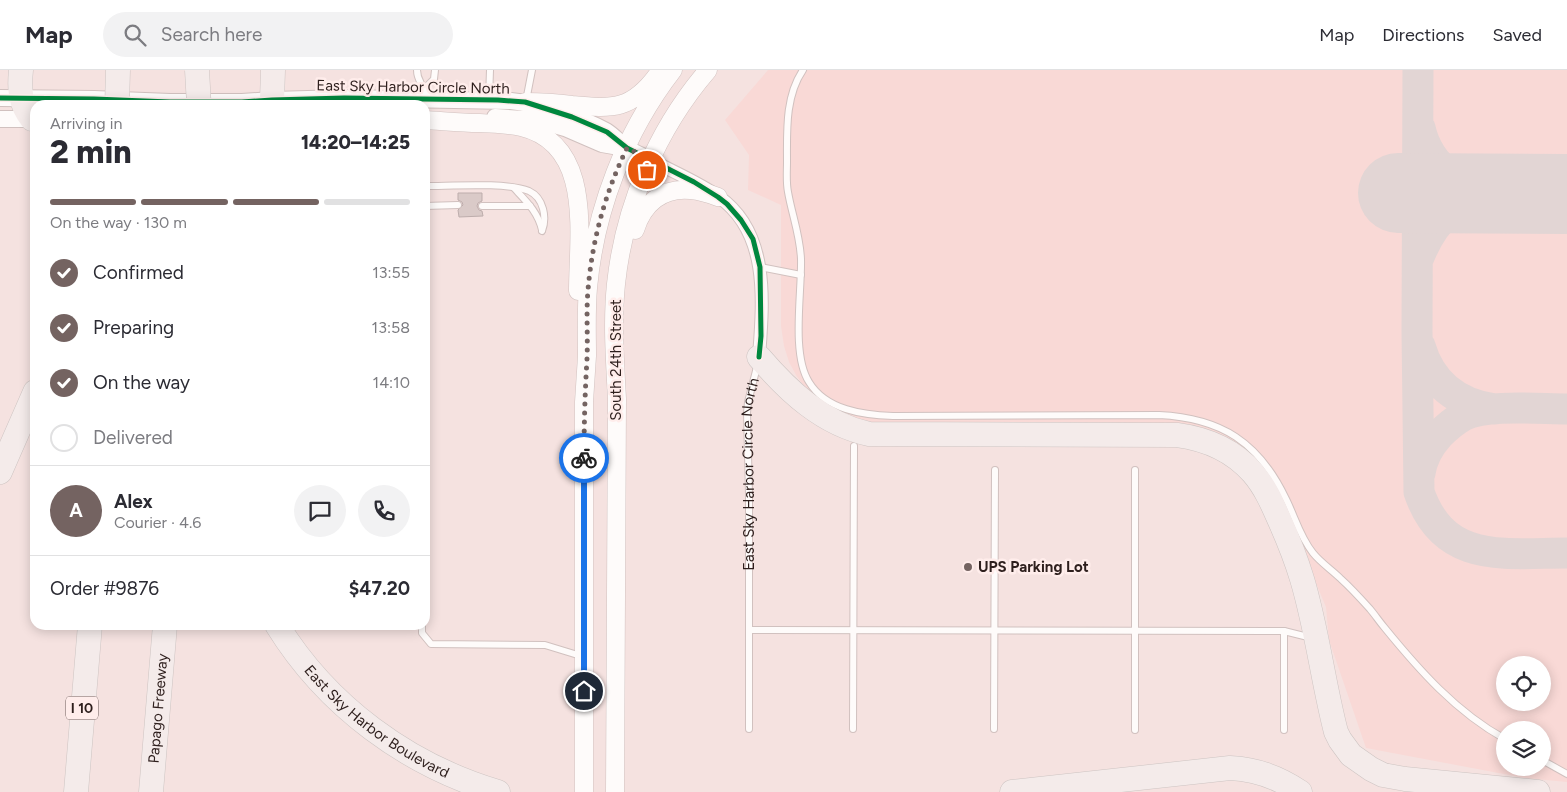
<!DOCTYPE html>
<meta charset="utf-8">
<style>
body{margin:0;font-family:Figtree,sans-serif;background:#f2f2f3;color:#2b2b33;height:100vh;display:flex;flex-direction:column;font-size:19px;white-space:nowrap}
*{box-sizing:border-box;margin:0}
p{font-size:16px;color:#7c7c81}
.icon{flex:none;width:28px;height:28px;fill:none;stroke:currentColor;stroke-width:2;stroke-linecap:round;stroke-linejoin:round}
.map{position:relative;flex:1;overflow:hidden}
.side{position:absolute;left:30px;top:30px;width:400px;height:530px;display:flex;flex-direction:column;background:#fff;border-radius:15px;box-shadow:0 2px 12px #0003}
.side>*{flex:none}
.buttons{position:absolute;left:1496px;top:586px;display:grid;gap:10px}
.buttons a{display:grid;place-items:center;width:55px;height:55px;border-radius:50%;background:#fff;box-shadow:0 2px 12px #0003;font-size:25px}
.pin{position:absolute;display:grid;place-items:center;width:42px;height:42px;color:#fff;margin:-21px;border:2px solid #fff;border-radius:50%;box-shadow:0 1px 5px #0007}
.courier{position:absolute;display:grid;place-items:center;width:50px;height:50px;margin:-25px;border:4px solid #1a73e8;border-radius:50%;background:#fff;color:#222;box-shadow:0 1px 6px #0007}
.overview em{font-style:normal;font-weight:800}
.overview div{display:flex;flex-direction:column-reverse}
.overview{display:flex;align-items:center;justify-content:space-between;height:85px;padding:0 20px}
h1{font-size:32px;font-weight:800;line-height:38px}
.bar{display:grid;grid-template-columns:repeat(4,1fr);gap:8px 5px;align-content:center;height:60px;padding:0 20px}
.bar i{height:6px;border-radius:4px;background:#e1e1e2}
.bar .active{background:#746361}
.bar p{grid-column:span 4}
.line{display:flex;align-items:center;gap:12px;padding:0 20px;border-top:1px solid #e1e1e2}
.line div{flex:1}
.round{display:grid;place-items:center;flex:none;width:52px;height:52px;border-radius:26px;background:#f2f2f3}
ol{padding:0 20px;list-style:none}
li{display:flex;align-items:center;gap:15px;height:55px}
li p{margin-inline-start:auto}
li .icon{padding:5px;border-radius:50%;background:#746361;color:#fff;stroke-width:4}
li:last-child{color:#7c7c81}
li i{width:28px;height:28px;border:2px solid #e1e1e2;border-radius:50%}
header{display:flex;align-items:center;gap:30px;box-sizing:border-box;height:70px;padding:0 25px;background:#fff;border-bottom:1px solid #e1e1e2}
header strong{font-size:24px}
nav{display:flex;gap:28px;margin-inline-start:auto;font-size:18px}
.search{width:350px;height:45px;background:#f2f2f3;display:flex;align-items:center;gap:12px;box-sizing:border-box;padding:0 18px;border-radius:28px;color:#7c7c81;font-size:19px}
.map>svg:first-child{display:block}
</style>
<header>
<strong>Map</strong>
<div class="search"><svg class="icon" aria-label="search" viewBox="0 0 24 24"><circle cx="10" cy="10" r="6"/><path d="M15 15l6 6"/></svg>Search here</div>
<nav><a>Map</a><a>Directions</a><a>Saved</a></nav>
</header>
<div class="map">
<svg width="1567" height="722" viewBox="0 0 1567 722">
<rect width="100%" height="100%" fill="#f5e2e0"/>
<path fill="#f9d9d6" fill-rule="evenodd" d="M768,0H1567V712L1525,708L1366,678L1329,570L1326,537L1277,421L1243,382L872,353L845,347L808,322L796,305L789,292L784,276L781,256V135L748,120L749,85L725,50ZM1505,595H1542V632H1505ZM1505,660H1542V698H1505Z"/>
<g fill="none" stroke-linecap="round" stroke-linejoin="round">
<path stroke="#e2d5d4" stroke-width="31" d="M1418,0L1417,261L1419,422C1444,495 1505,483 1567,483
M1420,58C1430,102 1464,118 1505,123
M1556,124L1567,121
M1419,187C1436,145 1455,131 1500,124
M1420,276C1431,314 1457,334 1495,339
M1420,403C1422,389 1429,376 1439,365C1446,358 1454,351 1463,346C1487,334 1539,339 1567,339"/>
<path stroke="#e2d5d4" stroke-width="80" d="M1398,123L1567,124"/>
</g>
<path fill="#dacac8" stroke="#bdadac" d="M458,123H482V131L478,133L477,136L479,140L482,141L483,146L459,147L458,140L463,135L462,132L458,130Z"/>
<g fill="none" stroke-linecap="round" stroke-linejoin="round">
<g stroke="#d1c1bf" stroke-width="8">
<g id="service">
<path d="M417,0C417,13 425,13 425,28"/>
<path d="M803,0C785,26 787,62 787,92C787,102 786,112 788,122C792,145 800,165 801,189C802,222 791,284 809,312C826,340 863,345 893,346L1159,345C1221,348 1259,372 1286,429C1295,447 1300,467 1313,483C1321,493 1332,500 1341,509C1351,518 1361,529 1370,539C1375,545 1379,551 1384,557C1419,600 1456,642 1505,669"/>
<path d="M425,18L434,9L435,0"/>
<path d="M489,29L490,0"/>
<path d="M526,31L532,0"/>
<path d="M425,116C451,116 507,112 529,121C544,128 547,148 542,161"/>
<path d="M514,118C526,131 538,142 542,160"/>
<path d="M425,136L458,135"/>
<path d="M482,136H530"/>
<path d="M760,197L801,205"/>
<path d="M422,555V563L431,574L545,575L581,586"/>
<path d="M749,560L1284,561L1312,568"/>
<path d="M1284,561V660"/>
<path id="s1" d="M749,659V424L747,343L748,332L758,293"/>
<path d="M853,659L854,376"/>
<path d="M994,659L995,400"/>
<path d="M1135,660V400"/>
<path d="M1542,690L1567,704"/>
</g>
</g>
<g stroke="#d1c1bf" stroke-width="14">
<path id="minor" d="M651,90C673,102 698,112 719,127C770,163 763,232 759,287"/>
</g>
<g stroke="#d1c1bf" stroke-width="18">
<path id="tertiary" d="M0,28L94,29L170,32H242L272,30L344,28L511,31C539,34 580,47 606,61C614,66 619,73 627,78C634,83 643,86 651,90
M495,47L537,50L565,58L602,74L625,78
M0,49H35"/>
</g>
<g stroke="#d1c1bf" stroke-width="19">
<path id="secondary" d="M525,32C541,32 557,33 572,35C613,39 632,40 658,4
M425,50C443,51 461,53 479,53C493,54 507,54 521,57C594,74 578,165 578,221
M635,160C643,134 662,117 691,120C700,121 710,124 718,127
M584,722V332C585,317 586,302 587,286C587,264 586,241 588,218C595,140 625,62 673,0
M615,722L617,329C615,291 612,252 616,214C624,137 657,59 708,0"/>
</g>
<g stroke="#cdc4c2" stroke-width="25">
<g id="motorway">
<path d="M21,0C19,19 20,34 32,49"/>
<path d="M272,30L273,0"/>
<path d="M759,287C789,322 823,354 869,364L1177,365C1207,369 1233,380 1253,403C1265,417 1272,433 1279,449C1288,469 1296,489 1302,509C1317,559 1323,612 1336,662L1340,670L1351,685L1371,699L1383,705L1405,709L1538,722"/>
<path d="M0,402L35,322"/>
<path id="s2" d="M277,555C327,636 407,695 498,722"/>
<path d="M76,722L90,555"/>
<path id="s3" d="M151,722L165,555"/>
<path d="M1012,722L1230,698C1256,699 1278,707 1300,722"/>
</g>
</g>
<use href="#service" stroke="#fefbfa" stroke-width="6"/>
<use href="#minor" stroke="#fefbfa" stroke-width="12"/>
<use href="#tertiary" stroke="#fefbfa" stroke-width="16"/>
<use href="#secondary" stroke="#fefbfa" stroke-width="18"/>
<use href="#motorway" stroke="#f4ebea" stroke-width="24"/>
<g stroke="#cdc4c2" stroke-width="25" stroke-linecap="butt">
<path id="motorway-bridge" d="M197,0L199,35
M117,35L118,0"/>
</g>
<use href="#motorway-bridge" stroke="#f4ebea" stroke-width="24"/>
<g stroke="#ffedeb" stroke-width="8">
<path id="cycleway" d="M0,28L94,29L170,32H242L272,30L344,28L498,30L525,32L572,47L607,62L627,78L694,112L718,127L727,134L741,150L753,169L760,197L761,266L759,287"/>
</g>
<use href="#cycleway" stroke="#00873e" stroke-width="5"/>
</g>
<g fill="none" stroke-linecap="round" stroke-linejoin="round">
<path stroke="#746361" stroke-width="5" stroke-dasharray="0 9" d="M584,388C584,355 585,322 587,289C588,266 586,243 588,220C592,171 605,123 627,78L651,90L647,100"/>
<path stroke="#1a73e8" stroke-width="6" d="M584,621V388"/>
</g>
<circle fill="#746361" stroke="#ffedeb" stroke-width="2" cx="968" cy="497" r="5"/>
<g text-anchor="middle" stroke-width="5" stroke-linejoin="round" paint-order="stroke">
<rect fill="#ffedeb" stroke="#6d5d5b" stroke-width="1" x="66" y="626.5" width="32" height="23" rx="4"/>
<g font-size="14" font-weight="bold" fill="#2e1f1d">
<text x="82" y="643">I 10</text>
</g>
<g font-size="15" fill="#2e1f1d" stroke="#ffedeb">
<text transform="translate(413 17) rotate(1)" y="5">East Sky Harbor Circle North</text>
<text transform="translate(616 290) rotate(-90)" y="5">South 24th Street</text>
<text dy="5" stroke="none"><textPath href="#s1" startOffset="255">East Sky Harbor Circle North</textPath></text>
<text dy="5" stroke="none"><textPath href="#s3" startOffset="84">Papago Freeway</textPath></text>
<text dy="5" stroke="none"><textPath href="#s2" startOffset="141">East Sky Harbor Boulevard</textPath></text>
</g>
<g font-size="15" font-weight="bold" fill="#2e1f1d" stroke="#ffedeb" text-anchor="start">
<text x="978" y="502">UPS Parking Lot</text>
</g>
</g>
</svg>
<div class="buttons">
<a><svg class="icon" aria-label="locate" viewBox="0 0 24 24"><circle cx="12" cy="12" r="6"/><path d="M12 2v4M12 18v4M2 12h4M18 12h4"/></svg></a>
<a><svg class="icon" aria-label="layers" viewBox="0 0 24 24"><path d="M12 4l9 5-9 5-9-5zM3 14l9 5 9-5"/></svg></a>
</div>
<div class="pin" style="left:647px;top:100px;background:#ea580c"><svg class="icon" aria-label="bag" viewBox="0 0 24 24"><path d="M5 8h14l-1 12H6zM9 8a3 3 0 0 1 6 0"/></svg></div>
<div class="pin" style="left:584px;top:621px;background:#1f2937"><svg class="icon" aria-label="home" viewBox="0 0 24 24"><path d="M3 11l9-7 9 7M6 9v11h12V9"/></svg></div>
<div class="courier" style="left:584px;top:388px"><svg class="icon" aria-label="bike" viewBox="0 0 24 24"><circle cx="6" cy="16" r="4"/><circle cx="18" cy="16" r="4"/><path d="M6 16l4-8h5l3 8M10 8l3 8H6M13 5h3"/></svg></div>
<section class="side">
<div class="overview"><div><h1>2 min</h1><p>Arriving in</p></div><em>14:20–14:25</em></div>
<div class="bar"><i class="active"></i><i class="active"></i><i class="active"></i><i></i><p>On the way · 130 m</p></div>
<ol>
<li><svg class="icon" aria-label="check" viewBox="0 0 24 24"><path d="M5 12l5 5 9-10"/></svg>Confirmed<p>13:55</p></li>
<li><svg class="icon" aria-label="check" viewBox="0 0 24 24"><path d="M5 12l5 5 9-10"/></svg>Preparing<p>13:58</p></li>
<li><svg class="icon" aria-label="check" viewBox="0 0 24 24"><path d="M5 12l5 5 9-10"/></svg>On the way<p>14:10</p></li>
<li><i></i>Delivered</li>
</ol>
<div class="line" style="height:90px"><b class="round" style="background:#746361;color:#fff">A</b><div><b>Alex</b><p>Courier · 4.6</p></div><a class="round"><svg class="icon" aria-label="chat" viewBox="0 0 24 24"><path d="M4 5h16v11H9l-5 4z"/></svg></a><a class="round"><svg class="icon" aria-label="phone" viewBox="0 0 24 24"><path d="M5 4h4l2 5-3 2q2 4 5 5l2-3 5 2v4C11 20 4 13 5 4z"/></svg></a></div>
<div class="line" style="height:65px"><div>Order #9876</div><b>$47.20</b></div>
</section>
</div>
